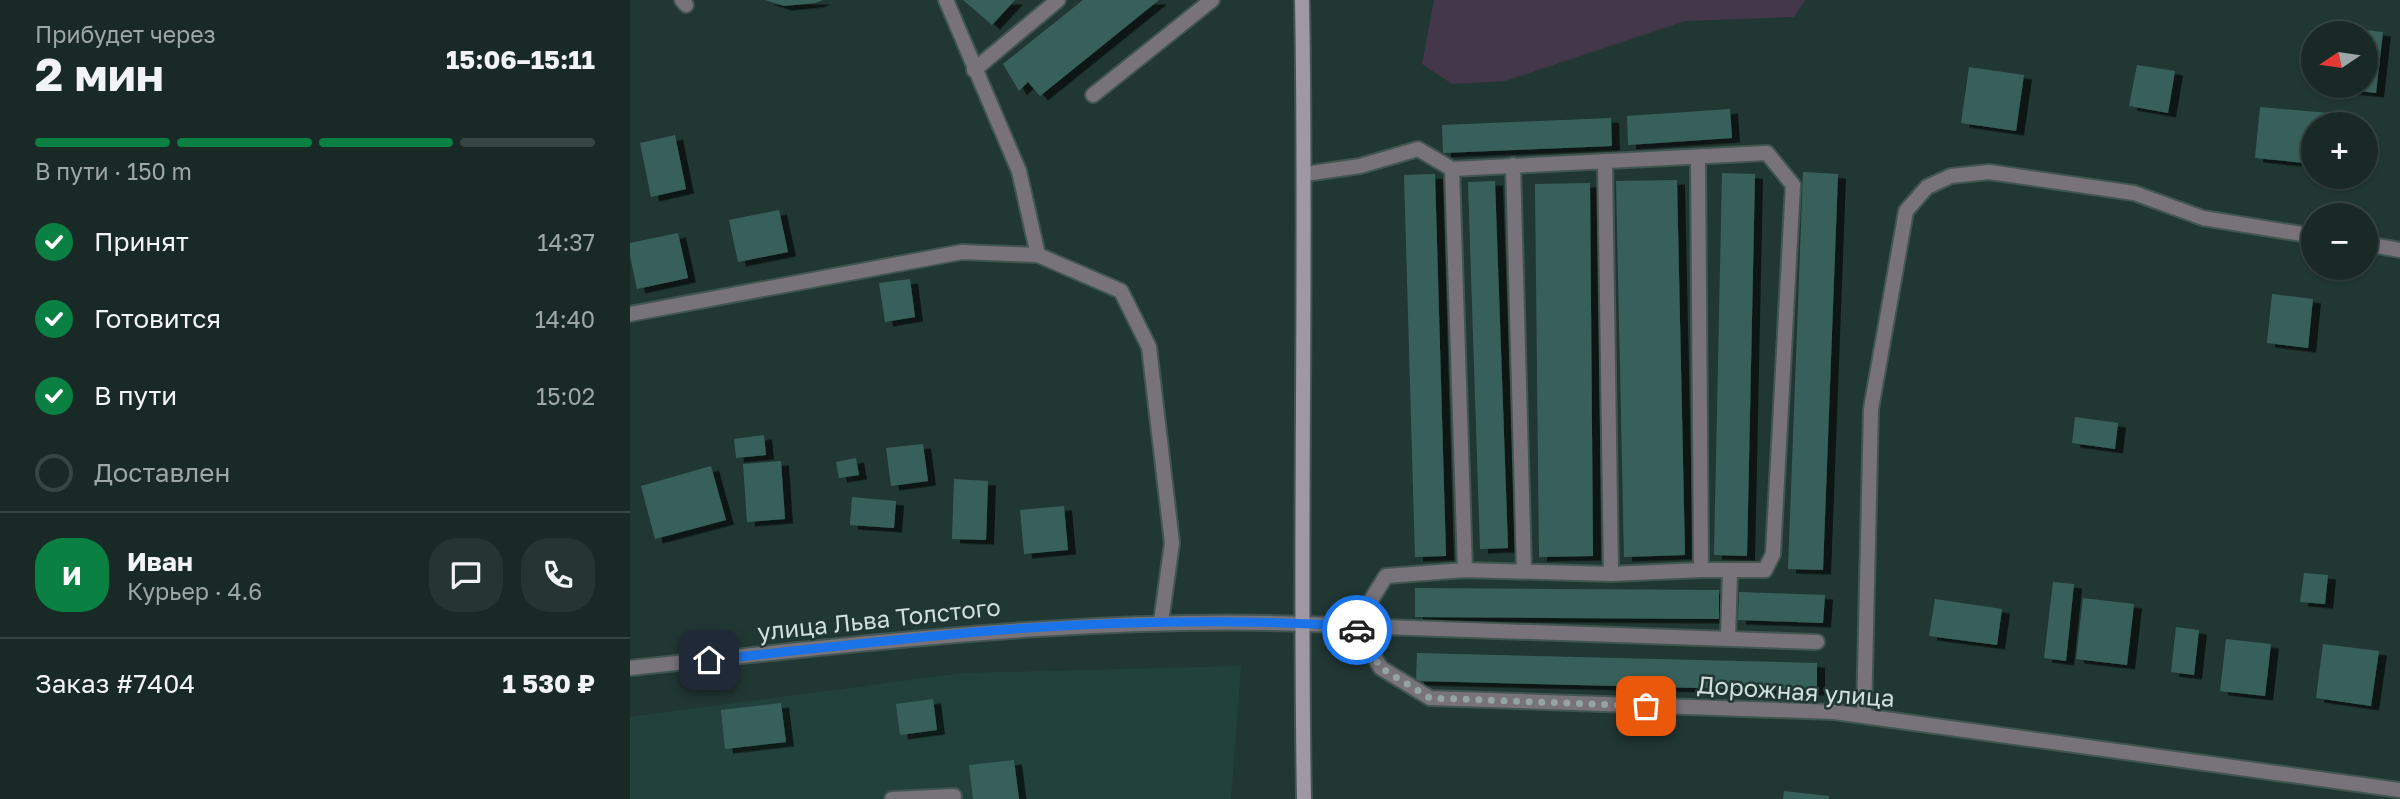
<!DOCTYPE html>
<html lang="ru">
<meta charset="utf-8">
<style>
body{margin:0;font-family:"Golos Text",sans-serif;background:#263532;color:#f1f3f6;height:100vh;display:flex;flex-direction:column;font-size:26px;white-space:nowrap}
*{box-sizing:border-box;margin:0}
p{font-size:23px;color:#9fa6a7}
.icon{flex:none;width:38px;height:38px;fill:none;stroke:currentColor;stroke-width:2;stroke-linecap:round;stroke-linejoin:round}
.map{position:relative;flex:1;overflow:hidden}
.drawer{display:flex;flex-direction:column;background:#192926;width:630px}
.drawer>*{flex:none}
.needle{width:46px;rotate:257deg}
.buttons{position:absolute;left:1671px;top:21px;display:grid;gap:14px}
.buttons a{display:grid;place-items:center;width:77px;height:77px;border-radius:50%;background:#192926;box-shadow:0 2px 5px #0004,0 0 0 2px #374543;font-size:35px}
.pin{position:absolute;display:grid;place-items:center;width:60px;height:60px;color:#fff;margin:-30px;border-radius:14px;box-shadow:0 4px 10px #0006}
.courier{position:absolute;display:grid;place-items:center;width:70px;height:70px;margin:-35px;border:5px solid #1a73e8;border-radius:50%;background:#fff;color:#222;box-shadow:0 2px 9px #0007}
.headline em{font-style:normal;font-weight:700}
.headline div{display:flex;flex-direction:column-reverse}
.headline{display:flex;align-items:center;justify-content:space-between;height:119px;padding:0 35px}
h1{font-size:46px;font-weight:700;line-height:52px}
.bar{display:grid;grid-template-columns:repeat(4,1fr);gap:10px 7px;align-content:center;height:84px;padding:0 35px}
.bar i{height:9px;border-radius:5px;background:#374543}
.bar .active{background:#0b8043}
.bar p{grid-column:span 4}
.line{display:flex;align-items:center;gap:18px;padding:0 35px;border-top:2px solid #374543}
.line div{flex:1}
.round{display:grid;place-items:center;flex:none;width:74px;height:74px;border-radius:28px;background:#263532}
ol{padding:0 35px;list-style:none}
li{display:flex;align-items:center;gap:21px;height:77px}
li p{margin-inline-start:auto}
li .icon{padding:7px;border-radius:50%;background:#0b8043;color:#fff;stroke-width:4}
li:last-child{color:#9fa6a7}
li i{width:38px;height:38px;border:4px solid #374543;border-radius:50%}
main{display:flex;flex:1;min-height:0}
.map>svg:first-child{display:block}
</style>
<main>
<section class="drawer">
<div class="headline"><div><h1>2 мин</h1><p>Прибудет через</p></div><em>15:06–15:11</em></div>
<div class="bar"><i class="active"></i><i class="active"></i><i class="active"></i><i></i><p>В пути · 150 m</p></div>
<ol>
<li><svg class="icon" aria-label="check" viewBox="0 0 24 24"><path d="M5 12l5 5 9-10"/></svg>Принят<p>14:37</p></li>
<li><svg class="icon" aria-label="check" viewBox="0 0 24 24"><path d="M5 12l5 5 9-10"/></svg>Готовится<p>14:40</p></li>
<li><svg class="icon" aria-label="check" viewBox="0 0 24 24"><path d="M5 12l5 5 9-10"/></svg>В пути<p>15:02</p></li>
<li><i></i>Доставлен</li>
</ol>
<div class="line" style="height:126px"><b class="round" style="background:#0b8043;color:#fff">И</b><div><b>Иван</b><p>Курьер · 4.6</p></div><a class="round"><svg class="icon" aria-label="chat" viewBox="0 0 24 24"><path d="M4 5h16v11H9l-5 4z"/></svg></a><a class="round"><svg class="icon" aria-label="phone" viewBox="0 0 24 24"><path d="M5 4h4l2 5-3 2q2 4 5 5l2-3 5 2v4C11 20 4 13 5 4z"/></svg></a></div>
<div class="line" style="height:91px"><div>Заказ #7404</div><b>1 530 ₽</b></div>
</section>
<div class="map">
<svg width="1770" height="799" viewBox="0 0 1770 799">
<defs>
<filter id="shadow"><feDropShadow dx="8" dy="4.5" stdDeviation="0" flood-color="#0009"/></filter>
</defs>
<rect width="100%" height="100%" fill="#213733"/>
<path fill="#22413c" d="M611,666L601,799H0V717L333,673Z"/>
<path fill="#45374a" d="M804,0H1175L1164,17L1055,21L875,81L822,84L792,64Z"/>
<path fill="#38615a" filter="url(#shadow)" d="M135,0H193L185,3L154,6Z
M333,0H385L362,25Z
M453,0H529L410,96L398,82L389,91L373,64Z
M1716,28L1753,32L1746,93L1710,89V86H1736V33H1715Z
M1507,65L1545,71L1538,113L1499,106Z
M1339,67L1394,75L1386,131L1331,123Z
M1630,107L1710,114L1709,124H1684V164L1625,158Z
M1100,109L1102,138L998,145L997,116Z
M981,118L982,146L813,153L812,125Z
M45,135L56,189L21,197L10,143Z
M1173,172L1208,174L1193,570L1158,569Z
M1092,173L1125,174L1117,556L1084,555Z
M805,174L816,556L785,557L774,175Z
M1047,180L1055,555L994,557L986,181Z
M865,181L878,548L850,549L838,182Z
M960,183L963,556L909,557L905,184Z
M149,210L158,252L108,262L99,220Z
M48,233L58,278L7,289L0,256V243Z
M280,279L285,317L255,322L249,283Z
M1642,294L1683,299L1678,348L1637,343Z
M1445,417L1488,423L1485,449L1442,443Z
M134,435L136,455L106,458L104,439Z
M293,444L298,481L261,486L256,448Z
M226,458L229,475L209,478L206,462Z
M151,461L155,519L117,522L113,464Z
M81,466L96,520L25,539L11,486Z
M324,479L358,481L356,540L322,539Z
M222,497L266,501L264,528L220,525Z
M434,506L438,550L394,554L390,510Z
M1674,573L1698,575L1695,604L1670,602Z
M1423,582L1444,584L1436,661L1414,658Z
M785,588L1089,590V619L785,617Z
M1109,592L1195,595L1193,623L1108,620Z
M1453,598L1504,604L1497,665L1446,659Z
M1305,599L1372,609L1367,645L1299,636Z
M1546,627L1569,630L1564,675L1541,672Z
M1596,639L1641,644L1635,696L1590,691Z
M1693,644L1749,651L1741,706L1686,698Z
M787,653L1187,663V691L786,681Z
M303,699L307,730L270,735L266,704Z
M151,703L156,742L95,749L91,710Z
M384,760L389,799H343L339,765Z
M1154,791L1199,796V799H1153Z"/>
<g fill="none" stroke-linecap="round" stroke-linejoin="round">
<g stroke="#415551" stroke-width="18">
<path id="lane" d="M52,0L56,5
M316,0L389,171L408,255
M344,70L428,0
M463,95L582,0
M1068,157L1071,570
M975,161L981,574
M883,165L894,570
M822,169L835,570
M675,174L730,166L788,149L822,169L1137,153L1163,185L1143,554L1135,570H1071L981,574L835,570L756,576L725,626L1187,642
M1736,244L1770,250
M1098,639L1100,570
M1234,716L1241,409L1276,211L1297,187L1321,176L1359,172L1504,193L1573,218L1684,236
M262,799L324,796"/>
</g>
<g stroke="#415551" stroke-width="18">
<path id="street" d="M0,314L332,252L408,255L491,291L519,347L542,543L531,622
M0,668C241,643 482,612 725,626L751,668L800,698L1204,712L1770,790"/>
</g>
<g stroke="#415551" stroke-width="18">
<path id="secondary" d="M672,0C677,266 669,533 674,799"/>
</g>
<use href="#lane" stroke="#78737a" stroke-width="14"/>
<use href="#street" stroke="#78737a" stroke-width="14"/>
<use href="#secondary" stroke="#9f97a2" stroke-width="14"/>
</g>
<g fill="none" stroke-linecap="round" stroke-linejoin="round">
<path stroke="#94a4a1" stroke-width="7" stroke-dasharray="0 12.6" d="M727,630L751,668L800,698L1016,706"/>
<path stroke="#1a73e8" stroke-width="9" d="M79,660C176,650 273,638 370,630C487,621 607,619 725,626L727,630"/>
</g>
<g text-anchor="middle" stroke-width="5" stroke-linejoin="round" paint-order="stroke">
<g font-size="24" fill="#d2dfdc" stroke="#213733">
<text transform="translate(249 620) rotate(-6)" y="8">улица Льва Толстого</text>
<text transform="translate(1166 692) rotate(4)" y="8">Дорожная улица</text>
</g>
</g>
</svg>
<div class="buttons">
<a><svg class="needle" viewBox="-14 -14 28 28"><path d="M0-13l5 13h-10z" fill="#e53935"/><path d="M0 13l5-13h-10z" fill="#9fa6a7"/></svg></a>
<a>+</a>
<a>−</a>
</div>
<div class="pin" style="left:1016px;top:706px;background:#ea580c"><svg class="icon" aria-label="bag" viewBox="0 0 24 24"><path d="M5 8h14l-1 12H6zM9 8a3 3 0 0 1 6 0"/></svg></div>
<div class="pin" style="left:79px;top:660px;background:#1f2937"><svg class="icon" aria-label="home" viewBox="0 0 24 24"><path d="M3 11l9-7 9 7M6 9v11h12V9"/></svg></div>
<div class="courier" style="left:727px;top:630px"><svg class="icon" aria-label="car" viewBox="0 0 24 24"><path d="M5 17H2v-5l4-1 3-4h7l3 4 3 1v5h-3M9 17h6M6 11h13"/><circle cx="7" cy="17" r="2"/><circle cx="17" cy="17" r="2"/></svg></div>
</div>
</main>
